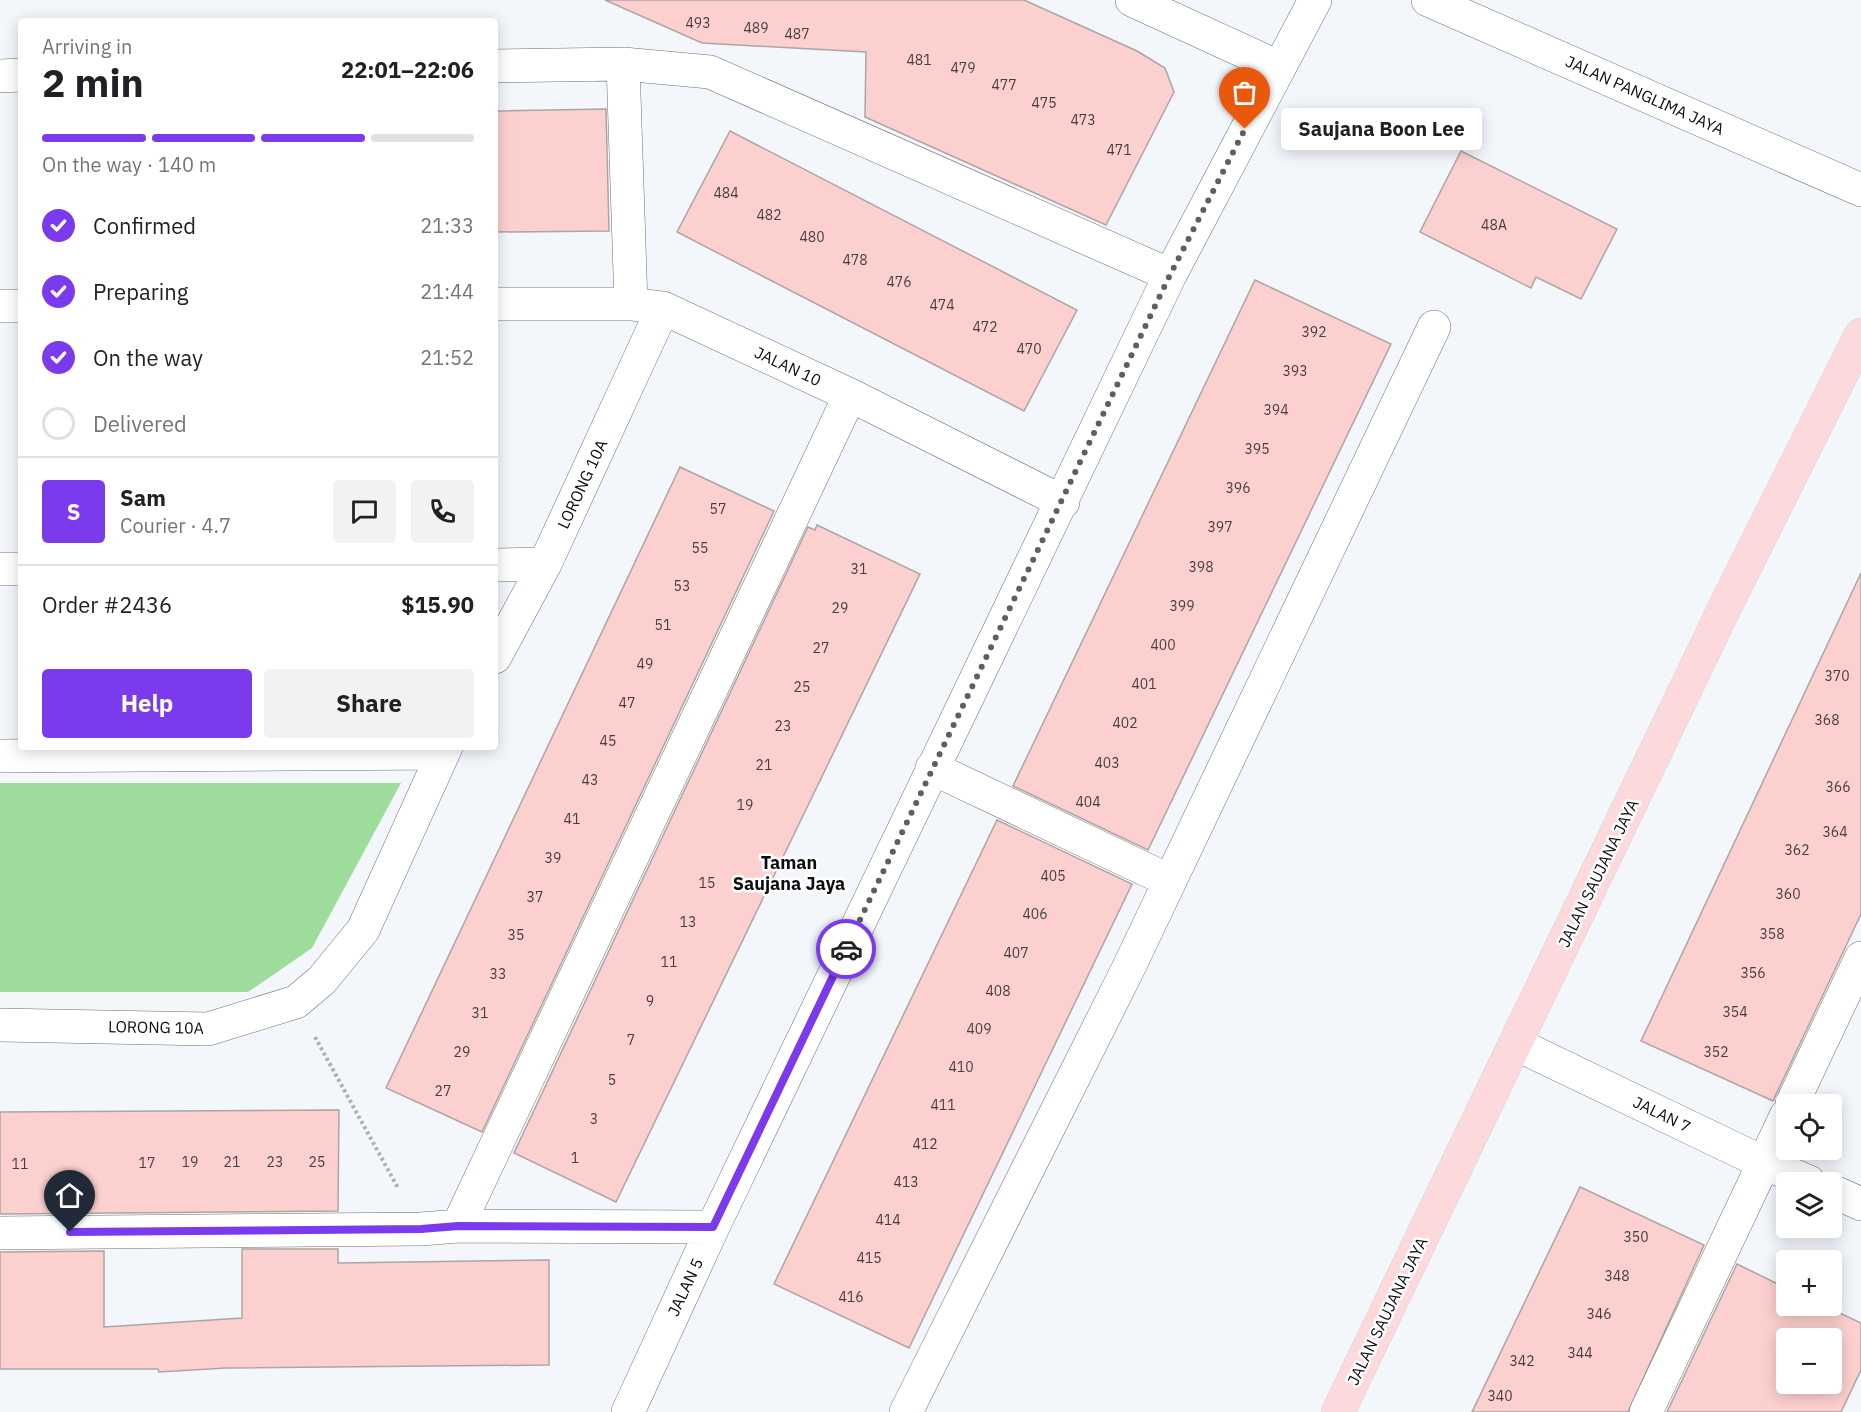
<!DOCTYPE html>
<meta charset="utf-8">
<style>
body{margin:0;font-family:"IBM Plex Sans",sans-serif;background:#f2f2f2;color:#202124;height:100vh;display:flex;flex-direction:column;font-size:22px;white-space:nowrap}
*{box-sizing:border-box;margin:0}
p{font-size:20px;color:#757577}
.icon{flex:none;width:33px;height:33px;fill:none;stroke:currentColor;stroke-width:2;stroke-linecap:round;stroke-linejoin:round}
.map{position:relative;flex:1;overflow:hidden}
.side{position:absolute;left:18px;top:18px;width:480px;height:732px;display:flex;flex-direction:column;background:#fff;border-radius:6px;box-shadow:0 3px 15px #0003}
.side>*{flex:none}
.buttons{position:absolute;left:1776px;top:1094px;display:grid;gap:12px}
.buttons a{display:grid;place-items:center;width:66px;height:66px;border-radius:6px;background:#fff;box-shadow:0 3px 15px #0003;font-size:30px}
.pin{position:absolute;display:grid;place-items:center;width:51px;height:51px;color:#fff;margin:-62px -26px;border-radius:50% 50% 50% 0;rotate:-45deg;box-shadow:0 0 6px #0007}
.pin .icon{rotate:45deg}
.courier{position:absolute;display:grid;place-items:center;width:60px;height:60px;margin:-30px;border:4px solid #7c3aed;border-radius:50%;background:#fff;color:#222;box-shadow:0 2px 8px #0007}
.bubble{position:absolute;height:42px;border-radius:6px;background:#fff;box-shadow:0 3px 15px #0003;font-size:20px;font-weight:700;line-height:42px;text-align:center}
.overview em{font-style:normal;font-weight:700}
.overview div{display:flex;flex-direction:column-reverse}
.overview{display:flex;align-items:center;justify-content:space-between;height:102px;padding:0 24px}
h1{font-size:39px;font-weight:700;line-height:45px}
.bar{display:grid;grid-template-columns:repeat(4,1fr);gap:9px 6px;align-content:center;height:72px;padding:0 24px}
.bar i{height:8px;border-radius:4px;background:#e0e0e0}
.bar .on{background:#7c3aed}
.bar p{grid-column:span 4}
.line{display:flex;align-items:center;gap:15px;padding:0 24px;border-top:2px solid #e0e0e0}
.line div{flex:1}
.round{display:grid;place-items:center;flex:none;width:63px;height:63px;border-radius:6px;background:#f2f2f2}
ol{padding:0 24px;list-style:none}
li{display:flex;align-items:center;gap:18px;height:66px}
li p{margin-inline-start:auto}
li .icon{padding:6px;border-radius:50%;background:#7c3aed;color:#fff;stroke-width:4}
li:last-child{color:#757577}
li i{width:33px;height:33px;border:3px solid #e0e0e0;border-radius:50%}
.action{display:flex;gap:12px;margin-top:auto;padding:12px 24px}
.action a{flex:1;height:69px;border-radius:6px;background:#7c3aed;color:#fff;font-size:24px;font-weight:700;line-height:69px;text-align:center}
.action a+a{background:#f2f2f2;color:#202124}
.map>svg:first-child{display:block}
</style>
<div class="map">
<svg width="1861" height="1412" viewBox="0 0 1861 1412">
<rect width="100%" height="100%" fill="#f3f6fb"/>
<path fill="#9edc9c" d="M0,783H401L312,948L248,992H0Z"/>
<path fill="#fcd0ce" stroke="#aca5a4" stroke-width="1.5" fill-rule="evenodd" d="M605,0H1024L1137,51L1165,68L1174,92L1106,225L865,117L866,52L702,43Z
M606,109L609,231L495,232V111Z
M730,131L1077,310L1024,411L677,232Z
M1461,151L1617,229L1581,299L1536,277L1531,288L1420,232Z
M1255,280L1391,344L1148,850L1013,786Z
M680,467L774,511L482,1132L386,1088Z
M817,525L920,574L616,1202L514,1153L808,527L815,530Z
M1861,573V914L1773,1101L1641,1041Z
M997,820L1132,884L909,1348L774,1284Z
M339,1110L338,1211L0,1214V1112Z
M1580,1187L1704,1245L1628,1412H1472Z
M242,1249H338V1263L549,1260V1365L226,1368L159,1372L158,1369H0V1252L104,1251V1327L242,1318Z
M1737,1264L1786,1288V1305H1823L1861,1323V1370L1841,1412H1667ZM1786,1338H1832V1383H1786Z"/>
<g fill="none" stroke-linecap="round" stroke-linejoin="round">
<g stroke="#6e7075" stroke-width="34">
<path id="minor" d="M1132,0L1278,67
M1428,0L1861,190
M623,64L631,304
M495,66L623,64L710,72L1170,275
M0,76L21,75
M495,304H631L663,308L850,395L1063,502
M0,306H21
M495,565L545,564
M0,569H21
M495,657L545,564L663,308
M0,756L443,753
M932,768L1170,881
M0,1025L208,1029L296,1002L322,980L363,930L446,747
M1516,1044L1764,1163L1809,1182
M1792,1104L1861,958
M1832,1191L1861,1204
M458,1226L850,395
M0,1233L421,1229L458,1226L713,1227
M628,1412L713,1227L1170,275L1315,0
M906,1412L1128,969L1434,327
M1646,1412L1786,1116"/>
</g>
<g stroke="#d3d3d4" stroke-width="34">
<path id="major" d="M1338,1412L1725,607L1861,335"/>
</g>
<path stroke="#aeb0b4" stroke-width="4" stroke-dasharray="3 3" stroke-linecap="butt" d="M315,1037L398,1188"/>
<use href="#minor" stroke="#fff" stroke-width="33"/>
<use href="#major" stroke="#fcdadc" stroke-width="33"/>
</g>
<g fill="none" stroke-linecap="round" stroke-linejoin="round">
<path stroke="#5d5f62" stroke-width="6" stroke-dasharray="0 10.8" d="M846,949L1170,275L1245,129"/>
<path stroke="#7c3aed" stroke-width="8" d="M70,1232L421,1229L458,1226L713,1227L846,949"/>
</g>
<g text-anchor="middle" stroke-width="5" stroke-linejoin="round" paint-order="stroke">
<g font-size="14" fill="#483e3f">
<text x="698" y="28">493</text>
<text x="756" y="33">489</text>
<text x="797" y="39">487</text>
<text x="919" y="65">481</text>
<text x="963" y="73">479</text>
<text x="1004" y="90">477</text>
<text x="1044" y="108">475</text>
<text x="1083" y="125">473</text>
<text x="1119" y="155">471</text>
<text x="726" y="198">484</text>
<text x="769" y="220">482</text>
<text x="1494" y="230">48A</text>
<text x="812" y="242">480</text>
<text x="855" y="265">478</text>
<text x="899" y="287">476</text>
<text x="942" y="310">474</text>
<text x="985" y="332">472</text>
<text x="1314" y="337">392</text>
<text x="1029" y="354">470</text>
<text x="1295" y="376">393</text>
<text x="1276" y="415">394</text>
<text x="1257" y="454">395</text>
<text x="1238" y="493">396</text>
<text x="718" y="514">57</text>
<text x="1220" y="532">397</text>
<text x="700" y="553">55</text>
<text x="1201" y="572">398</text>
<text x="859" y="574">31</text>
<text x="682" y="591">53</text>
<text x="1182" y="611">399</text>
<text x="840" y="613">29</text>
<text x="663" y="630">51</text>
<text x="1163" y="650">400</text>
<text x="821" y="653">27</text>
<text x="645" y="669">49</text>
<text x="1837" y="681">370</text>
<text x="1144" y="689">401</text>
<text x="802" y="692">25</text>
<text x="627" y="708">47</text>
<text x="1827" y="725">368</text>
<text x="1125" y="728">402</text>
<text x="783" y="731">23</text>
<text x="608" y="746">45</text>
<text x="1107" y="768">403</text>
<text x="764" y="770">21</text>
<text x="590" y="785">43</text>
<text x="1838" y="792">366</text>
<text x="1088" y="807">404</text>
<text x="745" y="810">19</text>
<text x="572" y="824">41</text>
<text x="1835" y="837">364</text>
<text x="1797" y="855">362</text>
<text x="553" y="863">39</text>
<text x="1053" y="881">405</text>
<text x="707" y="888">15</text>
<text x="1788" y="899">360</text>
<text x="535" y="902">37</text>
<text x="1035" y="919">406</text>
<text x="688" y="927">13</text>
<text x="1772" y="939">358</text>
<text x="516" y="940">35</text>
<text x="1016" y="958">407</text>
<text x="669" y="967">11</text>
<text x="1753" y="978">356</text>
<text x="498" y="979">33</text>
<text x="998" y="996">408</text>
<text x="650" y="1006">9</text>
<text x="1735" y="1017">354</text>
<text x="480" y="1018">31</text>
<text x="979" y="1034">409</text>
<text x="631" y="1045">7</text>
<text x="462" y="1057">29</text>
<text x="1716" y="1057">352</text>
<text x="961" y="1072">410</text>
<text x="612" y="1085">5</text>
<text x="443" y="1096">27</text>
<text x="943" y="1110">411</text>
<text x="594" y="1124">3</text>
<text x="925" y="1149">412</text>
<text x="575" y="1163">1</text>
<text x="190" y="1167">19</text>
<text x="232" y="1167">21</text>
<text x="275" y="1167">23</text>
<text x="317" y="1167">25</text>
<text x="147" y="1168">17</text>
<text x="20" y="1169">11</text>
<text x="906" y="1187">413</text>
<text x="888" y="1225">414</text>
<text x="1636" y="1242">350</text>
<text x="869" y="1263">415</text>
<text x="1617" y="1281">348</text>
<text x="851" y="1302">416</text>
<text x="1599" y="1319">346</text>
<text x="1580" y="1358">344</text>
<text x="1522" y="1366">342</text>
<text x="1500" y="1401">340</text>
</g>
<g font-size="16" fill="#0c0d0f" stroke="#fff">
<text transform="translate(1645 95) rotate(24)" y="6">JALAN PANGLIMA JAYA</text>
<text transform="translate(788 366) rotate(25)" y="6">JALAN 10</text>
<text transform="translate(582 484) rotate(-65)" y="6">LORONG 10A</text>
<text transform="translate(1598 873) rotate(-64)" y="6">JALAN SAUJANA JAYA</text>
<text transform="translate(156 1027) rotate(1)" y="6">LORONG 10A</text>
<text transform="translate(1662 1114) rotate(26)" y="6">JALAN 7</text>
<text transform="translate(685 1287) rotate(-65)" y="6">JALAN 5</text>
<text transform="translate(1387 1311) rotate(-64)" y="6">JALAN SAUJANA JAYA</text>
</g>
<g font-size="18" font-weight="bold" fill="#0c0d0f" stroke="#fff">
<text x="789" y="869">Taman<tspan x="789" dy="21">Saujana Jaya</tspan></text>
</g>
</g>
</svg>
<div class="buttons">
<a><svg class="icon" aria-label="locate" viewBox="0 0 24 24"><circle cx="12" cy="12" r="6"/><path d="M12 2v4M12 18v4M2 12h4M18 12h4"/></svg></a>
<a><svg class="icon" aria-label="layers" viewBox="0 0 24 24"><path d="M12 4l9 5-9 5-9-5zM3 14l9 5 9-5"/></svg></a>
<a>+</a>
<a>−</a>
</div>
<div class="pin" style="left:1245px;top:129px;background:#ea580c"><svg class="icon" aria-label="bag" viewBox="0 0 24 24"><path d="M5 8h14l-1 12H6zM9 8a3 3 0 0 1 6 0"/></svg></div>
<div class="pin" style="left:70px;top:1232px;background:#1f2937"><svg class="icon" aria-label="home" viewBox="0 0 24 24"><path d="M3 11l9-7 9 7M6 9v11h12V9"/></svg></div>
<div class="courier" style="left:846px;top:949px"><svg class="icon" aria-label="car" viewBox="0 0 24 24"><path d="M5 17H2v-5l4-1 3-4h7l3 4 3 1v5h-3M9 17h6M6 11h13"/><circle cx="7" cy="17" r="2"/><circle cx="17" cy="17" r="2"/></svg></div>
<div class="bubble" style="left:1281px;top:108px;width:201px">Saujana Boon Lee</div>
<section class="side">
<div class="overview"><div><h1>2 min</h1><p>Arriving in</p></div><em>22:01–22:06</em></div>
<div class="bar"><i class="on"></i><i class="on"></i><i class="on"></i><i></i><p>On the way · 140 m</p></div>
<ol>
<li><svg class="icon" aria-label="check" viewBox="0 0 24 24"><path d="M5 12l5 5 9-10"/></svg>Confirmed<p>21:33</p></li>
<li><svg class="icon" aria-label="check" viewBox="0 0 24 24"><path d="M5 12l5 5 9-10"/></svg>Preparing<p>21:44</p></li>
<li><svg class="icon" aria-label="check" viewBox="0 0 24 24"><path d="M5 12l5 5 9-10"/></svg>On the way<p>21:52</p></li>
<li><i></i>Delivered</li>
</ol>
<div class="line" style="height:108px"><b class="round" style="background:#7c3aed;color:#fff">S</b><div><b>Sam</b><p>Courier · 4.7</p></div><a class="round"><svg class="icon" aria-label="chat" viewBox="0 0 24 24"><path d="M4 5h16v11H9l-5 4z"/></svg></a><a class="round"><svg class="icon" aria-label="phone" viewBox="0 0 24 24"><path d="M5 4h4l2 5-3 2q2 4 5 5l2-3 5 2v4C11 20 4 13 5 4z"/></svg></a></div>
<div class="line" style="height:78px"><div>Order #2436</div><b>$15.90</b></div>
<div class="action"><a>Help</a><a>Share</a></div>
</section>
</div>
